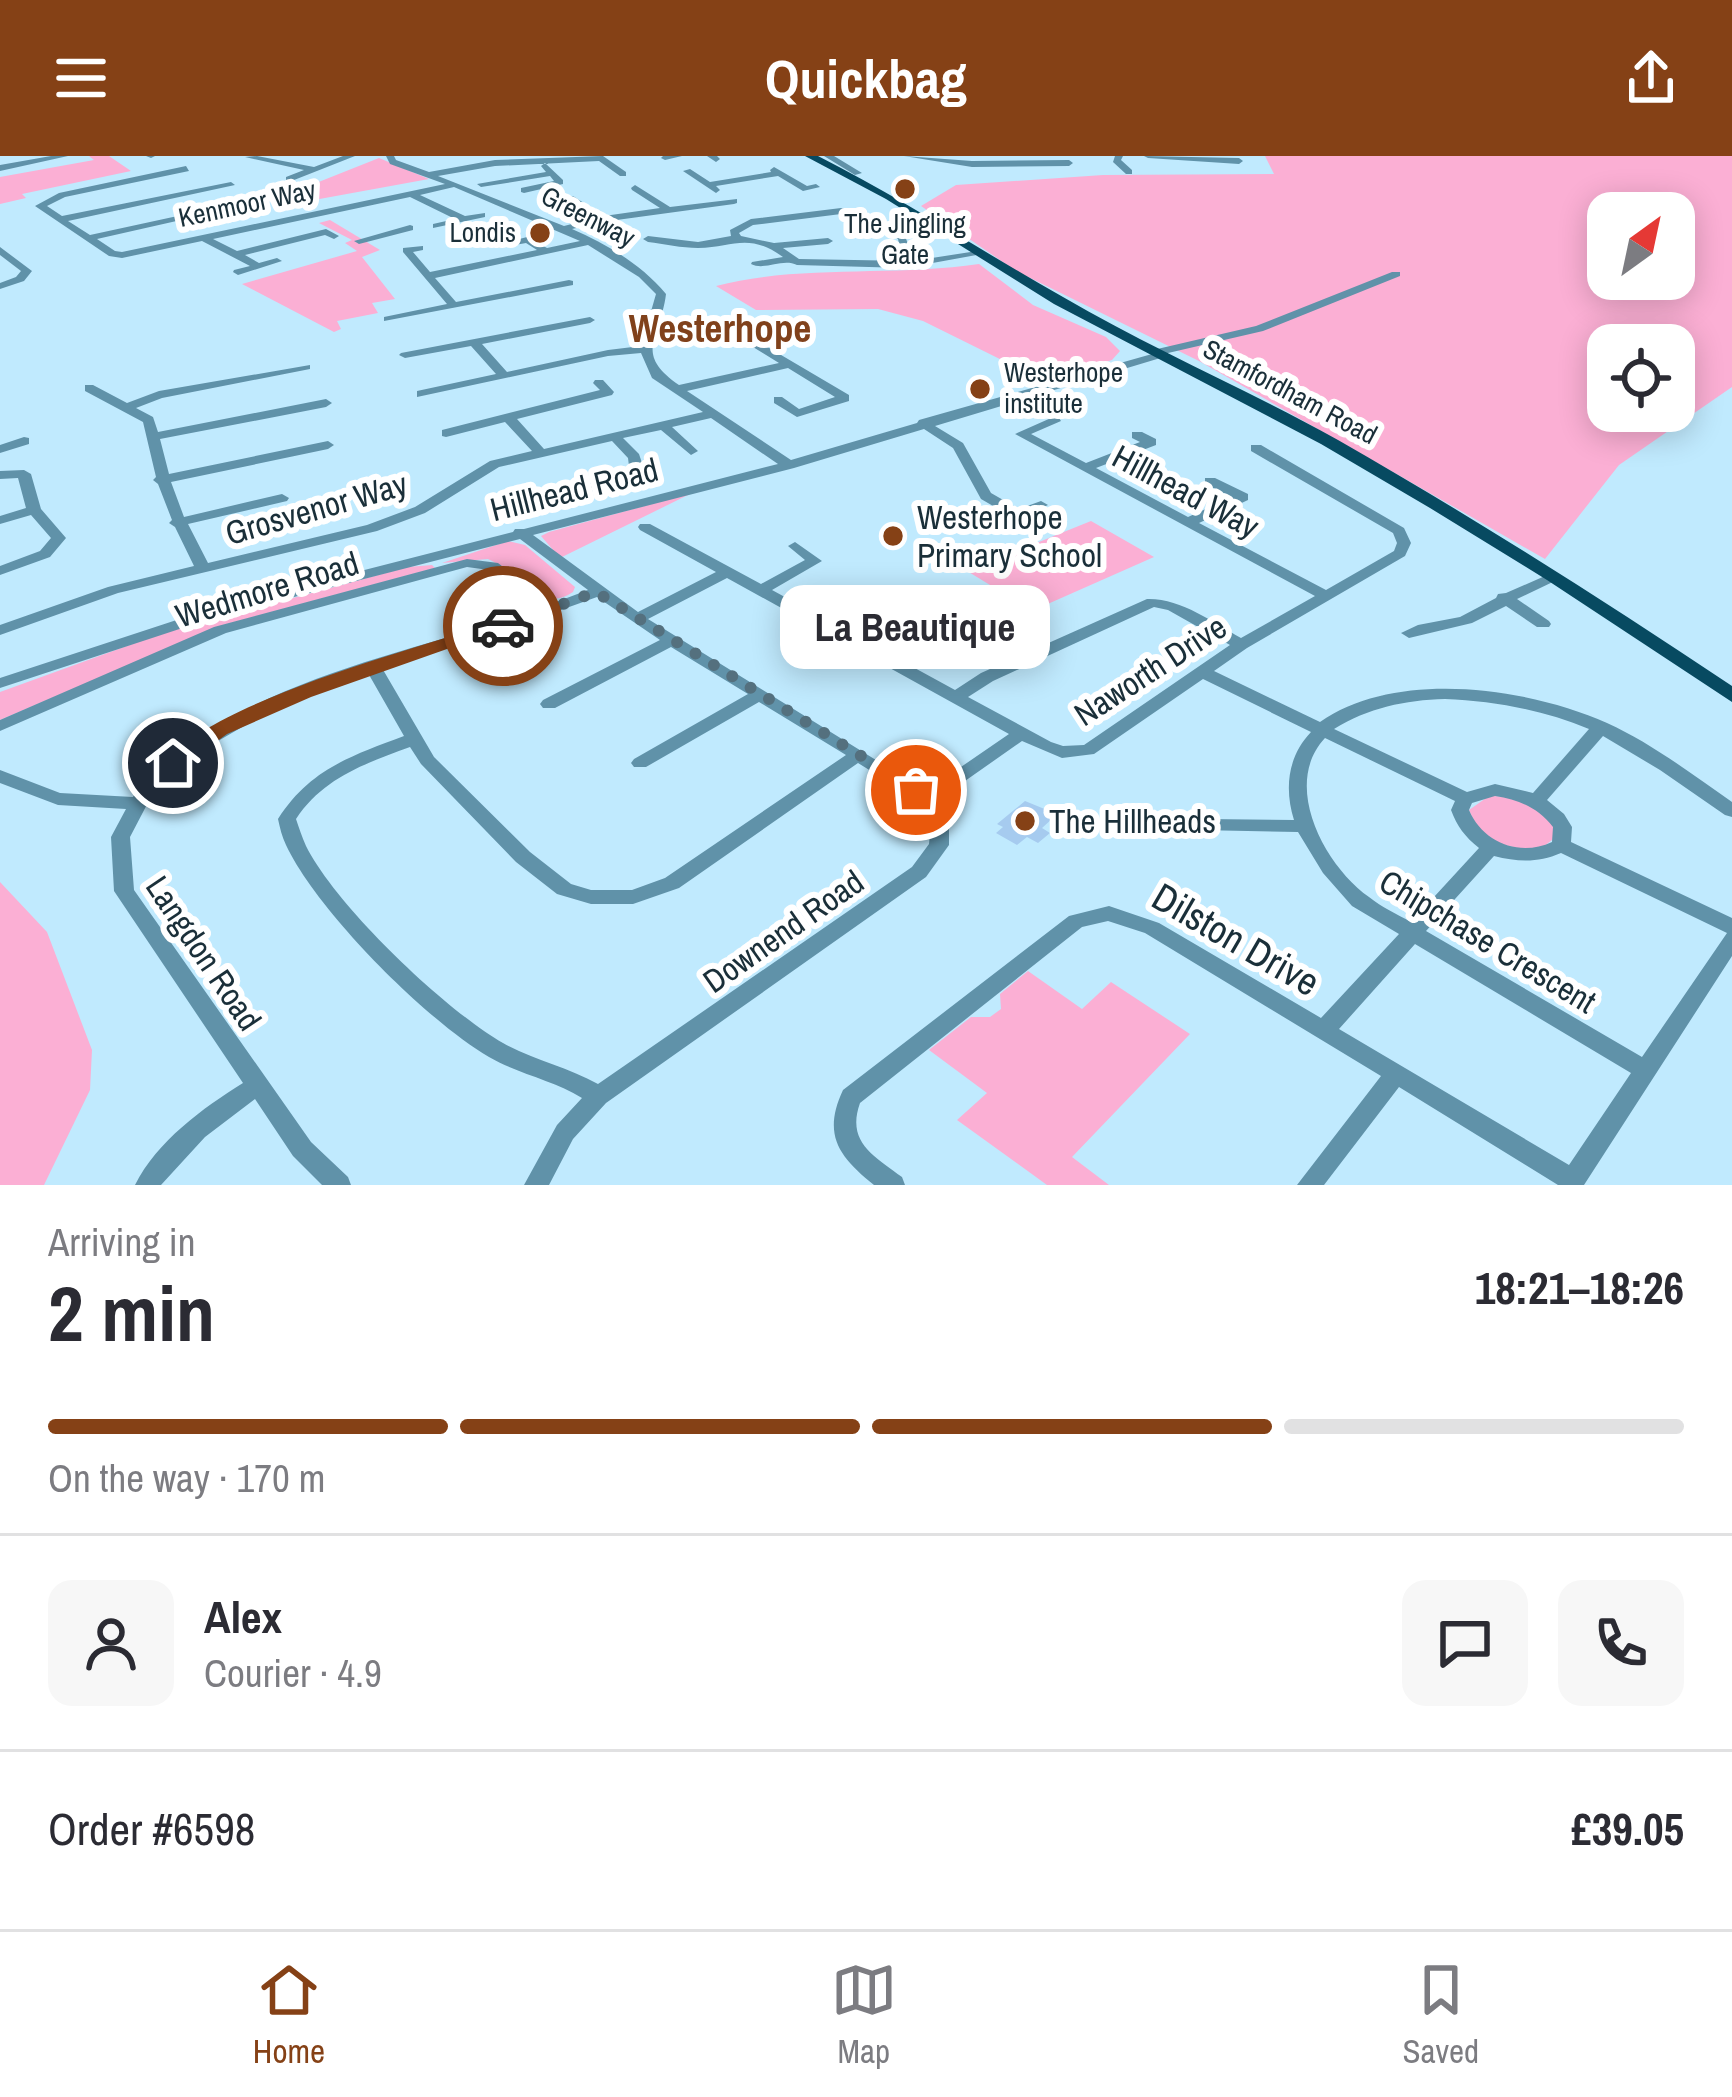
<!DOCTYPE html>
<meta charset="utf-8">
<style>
body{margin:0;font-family:"Archivo Narrow",sans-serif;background:#f7f7f7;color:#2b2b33;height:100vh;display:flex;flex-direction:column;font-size:45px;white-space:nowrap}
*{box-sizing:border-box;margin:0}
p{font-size:39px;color:#7c7c81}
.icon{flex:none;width:66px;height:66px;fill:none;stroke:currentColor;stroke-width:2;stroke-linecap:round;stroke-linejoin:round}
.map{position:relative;height:1029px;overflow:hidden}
.sheet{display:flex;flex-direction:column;background:#fff;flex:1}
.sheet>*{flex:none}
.needle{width:78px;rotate:33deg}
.buttons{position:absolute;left:1587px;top:36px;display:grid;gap:24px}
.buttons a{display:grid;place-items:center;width:108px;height:108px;border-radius:24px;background:#fff;box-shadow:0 6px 30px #0003;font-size:60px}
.pin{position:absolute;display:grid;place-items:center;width:102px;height:102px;color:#fff;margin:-51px;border:6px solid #fff;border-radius:50%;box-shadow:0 3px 12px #0007}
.courier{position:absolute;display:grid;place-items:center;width:120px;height:120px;margin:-60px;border:9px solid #854116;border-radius:50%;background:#fff;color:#222;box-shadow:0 3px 15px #0007}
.bubble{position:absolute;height:84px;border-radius:24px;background:#fff;box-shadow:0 6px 30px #0003;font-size:39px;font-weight:800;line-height:84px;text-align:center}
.summary em{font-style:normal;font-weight:800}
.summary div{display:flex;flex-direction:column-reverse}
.summary{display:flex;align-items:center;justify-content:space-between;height:204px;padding:0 48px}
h1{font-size:78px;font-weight:800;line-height:90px}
.bar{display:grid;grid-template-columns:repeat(4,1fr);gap:18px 12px;align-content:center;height:144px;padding:0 48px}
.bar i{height:15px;border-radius:9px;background:#e1e1e2}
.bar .current{background:#854116}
.bar p{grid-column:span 4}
.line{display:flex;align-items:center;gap:30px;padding:0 48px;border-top:3px solid #e1e1e2}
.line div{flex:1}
.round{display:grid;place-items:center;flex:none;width:126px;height:126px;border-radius:24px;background:#f7f7f7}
header{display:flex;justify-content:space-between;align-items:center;height:156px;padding:0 48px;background:#854116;color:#fff;font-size:54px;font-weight:800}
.tab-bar{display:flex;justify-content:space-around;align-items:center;height:168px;border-top:3px solid #e1e1e2;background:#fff;font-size:33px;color:#7c7c81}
.tab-bar a{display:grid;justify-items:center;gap:6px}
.tab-bar .current{color:#854116}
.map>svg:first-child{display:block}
</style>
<header><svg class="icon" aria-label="menu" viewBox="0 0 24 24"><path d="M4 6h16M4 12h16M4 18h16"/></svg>Quickbag<svg class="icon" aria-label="share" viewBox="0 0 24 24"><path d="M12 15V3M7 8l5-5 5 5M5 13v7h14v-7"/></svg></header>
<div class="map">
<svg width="1732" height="1029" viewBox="0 0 1732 1029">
<rect width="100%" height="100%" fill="#c0eafe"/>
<path fill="#fbafd4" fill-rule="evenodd" d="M89,0H109L131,15L22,38L26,42L0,48V21L94,4Z
M1265,0H1732V231L1619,309L1545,403L1199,205L1016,115L921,50L956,29L1103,19L1274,18ZM1608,57H1674V123H1608ZM1608,189H1674V255H1608Z
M379,2L429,23L314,44L296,35Z
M330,64L380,94L362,101L395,143L372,147L378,157L337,165L341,173L334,176L242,128L357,95L345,87L352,84L319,67Z
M979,108L1033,149L1106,181L1120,195L1112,204L1044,225L923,165L878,153L756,154L716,130C800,108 892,121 979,108Z
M692,337L560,402L541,380L549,376Z
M1091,365L1154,401L953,490L897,449C905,446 917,438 926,437C954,436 963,450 995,432L967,415Z
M508,385L525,389L575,431L573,436C540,459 516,415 488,403L442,407Z
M432,409L435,412L223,469L0,564V536L160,478L408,411Z
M1489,640C1516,640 1553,650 1556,681L1539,694C1505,692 1482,687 1469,654Z
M0,726L47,776L92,894L90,934L44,1029H0Z
M1028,815L1082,853L1111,826L1190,878L1072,1001L1109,1029H1047L957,964L987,937L929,894L971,861H990L1001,853L1000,838Z"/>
<path fill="#a6cbef" d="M1025,645L1047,654L1043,657L1053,662L1042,672L1050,677L1038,687L1027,681L1017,689L996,677L1003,671L997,668Z"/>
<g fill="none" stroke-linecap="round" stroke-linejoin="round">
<path fill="#6092a9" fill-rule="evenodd" d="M51,0H68L0,15V9Z
M146,0H155L151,2Z
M257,0L314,11L343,0H355L289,26L286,25V21L304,14L245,1Z
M386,0H394L396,4L429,16L495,4L603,0L626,16V20H620L599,5L495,10L438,20L564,70L595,62L570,45L569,43L573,40L604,60L660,52L632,34L631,32L635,29L670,51L737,43V47L734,48L602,66L572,73C608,89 641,108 666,138C661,181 632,197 679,229L779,207L735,180L699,189L693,186L737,173L849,239V245L797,261L774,247V241H782L799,253L835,241L788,212L687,235L791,304L917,267L919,264L1152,198L1153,194L1256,170L1392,116H1400V120L1263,175L1168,197L1167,200L935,270L963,287L991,337L1019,353L1041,345L1048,349L1006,369H996L994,366L1007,358L981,343L953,292L924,273L794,312L533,379L638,456L716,416L640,374L638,371L640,368H650L761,428L805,404L788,390L795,386L822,405L772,434L955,534L981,517L1147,443C1181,442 1212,466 1241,482L1315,440L1015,278L1051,262H1059L1061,265L1031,278L1086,307L1140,286L1132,282V276H1142L1156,283V289L1096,312L1188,361L1232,341L1205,328V322H1215L1248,338V344L1199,367L1326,434L1394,395L1397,387L1393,377L1251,295V289H1261L1404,372L1411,387L1405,400L1247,492L1214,515L1320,566C1396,513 1526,531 1607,567C1651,587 1692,618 1732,646V661L1725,659L1660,614L1603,580L1547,644L1564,658L1572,671L1571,686L1732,762V800L1584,1029H1558L1399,931L1324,1029H1297L1381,920L1145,777L1108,765L1082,771L860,947C846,986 874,1000 902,1021L905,1029H874C839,1001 822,979 843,934L1069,760L1109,750L1159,767L1321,862L1399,778L1352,750L1323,717L1298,676L1198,674L1196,669L1198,664L1205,663L1294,664C1284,632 1288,600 1311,576L1203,523L1094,598L1062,602L1022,585L935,646L949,664V689L926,721L606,947L573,983L549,1029H524L557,969L582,942C553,924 518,918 489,901C427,865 317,755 286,689C282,681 280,672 278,663C310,613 351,600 404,580L368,517L261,560L199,596L153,637L130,681L134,734L311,986L348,1021L351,1029H322L293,1000L255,943L205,981L161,1029H135C157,985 203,952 243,927L114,735L111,681L126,653L58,649L0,627V614L60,637L133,641C140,627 152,618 164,608C265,520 415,496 538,453L489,414L467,411L226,477L0,575V564L214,471L467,403L498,407L551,448L588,434L520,383L216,461L0,532V522L204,455L513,376L515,373H524L778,308L711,262L672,271L698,295L691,299L661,274L623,282L639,298L643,310L635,323L556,346L549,342L551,339L625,317L629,310L628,302L612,285L499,311L425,357L377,375L118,437L0,479V469L108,431L194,410L175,371L169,367L172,364L158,328L153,324L156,321L143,266L85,235V229H93L127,247L159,235L310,209V213L162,242L136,252L153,261L158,276L326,243L332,247L326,251L160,283L169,318L328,285L334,289L328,293L171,326L184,361L282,338L289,342L287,345L188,368L208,407L367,369L415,351L490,305L532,295L505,266L446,281L442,280V274L600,234L593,227L595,224H603L614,236L612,239L517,263L544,293L703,256L652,222L641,197L608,200L417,241V235L496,218L471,190L405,202L399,199L401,197L590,161L595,164L590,167L482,188L507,216L608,194L641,190L656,138L639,121L588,89L435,122L456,146L569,124L573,125V129L384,165V161L447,148L403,96V92L423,90V94L413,96L430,116L537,94L526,87L499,92L480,80L478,78L483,75L504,87L527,81L547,92L580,85L454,31L420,39L465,60L485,57V61L433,72V68L455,63L410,41L213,83L237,95L326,73L339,80L334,83L325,79L245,99L259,107L277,102L282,105L238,119L233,116L234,114L250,110L202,85L122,102L109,100L35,50L59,37L186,10L189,15L65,41L47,50L62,60L231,26L235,29L68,65L90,79L270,40L274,43L97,83L115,95L122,96L445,28L390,8ZM727,422L1009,578L926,635L648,463ZM597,441L660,484L543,544L540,548L543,552H555L671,491L748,538L634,603L631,607L634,611H646L759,546L846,599L665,722L632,734H591L571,728L530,696L434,601L382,512L519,469ZM1154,451L1168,454L1230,489L1084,589L1063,590L1051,586L968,541L993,525ZM1445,543C1495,545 1543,554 1589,573L1533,637L1495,628L1467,636L1334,573C1368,552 1405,544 1445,543ZM1325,582L1455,645L1451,654C1457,670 1465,681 1479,692L1411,766C1397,758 1381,751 1369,741C1325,710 1281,629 1325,582ZM410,591L421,608L516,706L557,738L591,748H633L679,732L858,607L908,638L931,665L929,688L912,711L598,928C568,911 533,904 503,887C444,853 336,750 306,690C302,681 299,672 296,663C323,622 366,607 410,591ZM1495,640C1520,644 1538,652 1553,671L1552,686C1520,701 1483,687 1469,654L1472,647ZM1561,697L1727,777L1642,901L1426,775L1494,700C1518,706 1538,707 1561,697ZM1415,788L1631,917L1569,1009L1339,873Z
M663,0H682L665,4L661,2Z
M707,0H717L720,3L716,6Z
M824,0H834L862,17L855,19Z
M904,0L972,5L1069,4L1073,7L1069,10L972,11Z
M1115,0H1123L1121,4L1132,14V18H1126L1113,6Z
M1144,0L1239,2L1243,5L1239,8L1148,2Z
M545,7L563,24V28L524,37L521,36V32L554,25L550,20L481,31L477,28L546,16L541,10Z
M774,11L807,30L816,28L820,31L803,35L778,20L716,30L720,34L716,37L683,15L690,13L710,26L771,16L770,14Z
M841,52L866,57L905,80L911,96L919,104L977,95L982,98L905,112L797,109C782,102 765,115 751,108L752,106L783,101C748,76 734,91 698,92C682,92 664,88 648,86L643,83L648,80L698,86L731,80L730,74L751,63ZM841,58L860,61L898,83L901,97L909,105L799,103L783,92L828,88L833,85L828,82L774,87L741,80L739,77L753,69Z
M410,69L413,70V74L359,88L354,85Z
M0,91L32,115L24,125L0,133V127L16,121L21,115L0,99Z
M24,281L29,282V288L0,297V289Z
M24,314L31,318L41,353L66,382L50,401L0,419V410L40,395L51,382L31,359L0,368V360L26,352L18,322L0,323V315Z
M1554,416L1561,420L1559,423L1517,443L1549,465L1551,468L1549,471H1537L1506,450L1472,467L1409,482L1401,477L1418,469L1460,461L1496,442L1498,438L1506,437Z"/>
<path fill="#074a61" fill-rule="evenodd" d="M805,0H818C903,43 981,95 1063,141C1152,193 1248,234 1338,284C1473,361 1603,444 1732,530V546L1547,424L1430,352L1321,288L1054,148L886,43Z"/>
</g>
<path fill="#854116" d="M496,466L512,470L311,541L227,578L181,611H166L162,607C219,543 412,494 496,466Z"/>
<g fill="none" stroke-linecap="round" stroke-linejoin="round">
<path stroke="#54707e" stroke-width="12" stroke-dasharray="0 21.6" d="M503,470L596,436L916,634"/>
</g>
<g fill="#854116" stroke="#fff" stroke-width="4.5">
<circle cx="905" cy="33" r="12"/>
<circle cx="540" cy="77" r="12"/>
<circle cx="980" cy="233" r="12"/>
<circle cx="893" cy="380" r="12"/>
<circle cx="1025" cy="665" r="12"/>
</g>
<g text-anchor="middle" stroke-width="12" stroke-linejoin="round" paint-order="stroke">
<g font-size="27" fill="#1a2f39" stroke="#fff">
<text transform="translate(247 48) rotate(-12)" y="9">Kenmoor Way</text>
<text transform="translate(588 61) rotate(27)" y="9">Greenway</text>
<text transform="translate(1290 236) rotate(28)" y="9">Stamfordham Road</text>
</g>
<g font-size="27" fill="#1a2f39" stroke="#fff">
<text x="905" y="77">The Jingling<tspan x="905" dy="31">Gate</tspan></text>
<text x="516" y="86" text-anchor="end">Londis</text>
<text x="1004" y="226" text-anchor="start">Westerhope<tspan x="1004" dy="31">institute</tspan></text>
</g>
<g font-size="33" fill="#1a2f39" stroke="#fff">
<text transform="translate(574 333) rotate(-14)" y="12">Hillhead Road</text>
<text transform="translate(1186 335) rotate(28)" y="12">Hillhead Way</text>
<text transform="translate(316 352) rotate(-16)" y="12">Grosvenor Way</text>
<text transform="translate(267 433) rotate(-17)" y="12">Wedmore Road</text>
<text transform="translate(1150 514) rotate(-33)" y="12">Naworth Drive</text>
<text transform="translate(783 775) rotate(-35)" y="12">Downend Road</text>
<text transform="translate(1488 785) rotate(31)" y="12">Chipchase Crescent</text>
<text transform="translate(204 797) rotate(56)" y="12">Langdon Road</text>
</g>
<g font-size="33" fill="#1a2f39" stroke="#fff" text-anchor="start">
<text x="917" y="373">Westerhope<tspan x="917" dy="38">Primary School</tspan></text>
<text x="1049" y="677">The Hillheads</text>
</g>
<g font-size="39" font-weight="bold" fill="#80411b" stroke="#fff">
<text x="720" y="186">Westerhope</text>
</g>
<g font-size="39" fill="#1a2f39" stroke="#fff">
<text transform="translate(1236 783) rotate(30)" y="14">Dilston Drive</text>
</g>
</g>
</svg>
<div class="buttons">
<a><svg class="needle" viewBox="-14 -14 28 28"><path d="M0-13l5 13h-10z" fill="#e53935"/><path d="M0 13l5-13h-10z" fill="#7c7c81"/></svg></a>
<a><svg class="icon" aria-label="locate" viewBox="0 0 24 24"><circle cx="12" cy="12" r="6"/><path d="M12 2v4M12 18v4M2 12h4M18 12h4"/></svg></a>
</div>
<div class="pin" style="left:916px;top:634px;background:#ea580c"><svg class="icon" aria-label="bag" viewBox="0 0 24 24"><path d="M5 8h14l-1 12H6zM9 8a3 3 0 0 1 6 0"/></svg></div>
<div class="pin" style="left:173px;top:607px;background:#1f2937"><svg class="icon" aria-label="home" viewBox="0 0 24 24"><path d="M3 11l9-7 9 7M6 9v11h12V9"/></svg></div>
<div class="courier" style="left:503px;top:470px"><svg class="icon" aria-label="car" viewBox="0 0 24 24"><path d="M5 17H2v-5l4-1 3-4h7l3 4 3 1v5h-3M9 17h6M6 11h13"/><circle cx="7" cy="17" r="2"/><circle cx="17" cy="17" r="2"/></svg></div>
<div class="bubble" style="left:780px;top:429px;width:270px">La Beautique</div>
</div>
<section class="sheet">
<div class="summary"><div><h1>2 min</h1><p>Arriving in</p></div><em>18:21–18:26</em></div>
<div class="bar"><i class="current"></i><i class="current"></i><i class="current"></i><i></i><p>On the way · 170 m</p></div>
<div class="line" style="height:216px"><a class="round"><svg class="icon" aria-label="person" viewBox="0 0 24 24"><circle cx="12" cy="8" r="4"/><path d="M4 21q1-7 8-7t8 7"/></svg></a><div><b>Alex</b><p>Courier · 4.9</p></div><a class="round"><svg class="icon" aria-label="chat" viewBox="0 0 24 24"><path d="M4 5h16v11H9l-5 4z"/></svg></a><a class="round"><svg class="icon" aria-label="phone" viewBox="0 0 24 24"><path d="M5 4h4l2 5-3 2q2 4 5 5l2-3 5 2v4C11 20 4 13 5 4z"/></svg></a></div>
<div class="line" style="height:156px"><div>Order #6598</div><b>£39.05</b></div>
</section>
<nav class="tab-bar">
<a class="current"><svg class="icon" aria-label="home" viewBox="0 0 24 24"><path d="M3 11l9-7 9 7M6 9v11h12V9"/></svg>Home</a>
<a><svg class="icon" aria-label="map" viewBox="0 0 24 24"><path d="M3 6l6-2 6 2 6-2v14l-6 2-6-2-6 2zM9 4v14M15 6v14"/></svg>Map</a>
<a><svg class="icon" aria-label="saved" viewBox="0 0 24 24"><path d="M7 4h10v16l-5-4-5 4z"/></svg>Saved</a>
</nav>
